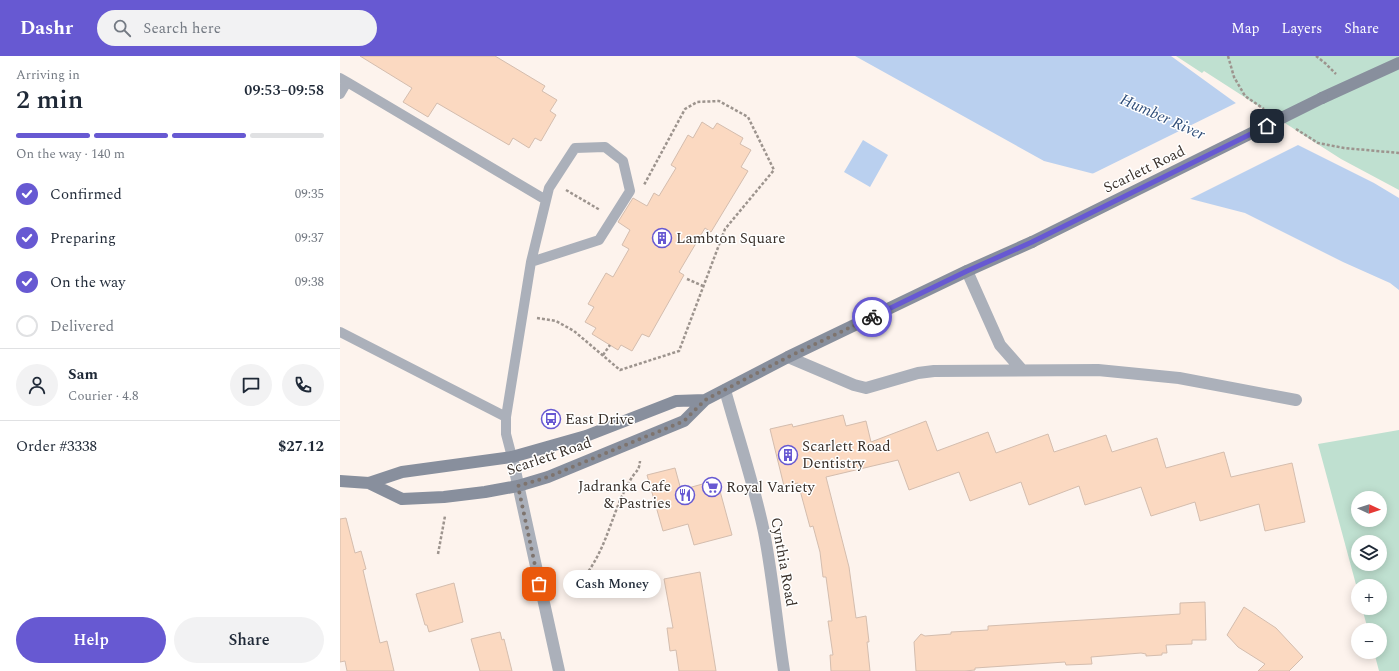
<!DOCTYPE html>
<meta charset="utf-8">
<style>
body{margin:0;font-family:Spectral,serif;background:#f2f2f3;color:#1f2937;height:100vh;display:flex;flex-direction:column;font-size:15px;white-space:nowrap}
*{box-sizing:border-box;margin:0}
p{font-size:13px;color:#747a83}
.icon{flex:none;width:22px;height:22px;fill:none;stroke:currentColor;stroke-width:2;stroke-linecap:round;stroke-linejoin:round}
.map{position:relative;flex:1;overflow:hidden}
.side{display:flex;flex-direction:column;background:#fff;width:340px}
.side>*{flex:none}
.needle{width:26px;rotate:93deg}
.fabs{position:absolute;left:1011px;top:435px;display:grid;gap:8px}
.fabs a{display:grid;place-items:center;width:36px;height:36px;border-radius:50%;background:#fff;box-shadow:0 2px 10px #0003;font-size:20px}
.pin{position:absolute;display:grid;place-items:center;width:34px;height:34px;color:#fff;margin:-17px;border-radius:8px;box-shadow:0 2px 6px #0006}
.courier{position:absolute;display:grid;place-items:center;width:40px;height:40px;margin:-20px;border:3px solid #6759d2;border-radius:50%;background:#fff;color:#222;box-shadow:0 1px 5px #0007}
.bubble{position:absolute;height:28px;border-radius:14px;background:#fff;box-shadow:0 2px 10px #0003;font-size:13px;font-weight:600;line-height:28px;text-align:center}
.headline em{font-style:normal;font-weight:600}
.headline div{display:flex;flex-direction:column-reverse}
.headline{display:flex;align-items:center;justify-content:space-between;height:68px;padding:0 16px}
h1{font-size:26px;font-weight:600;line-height:30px}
.bar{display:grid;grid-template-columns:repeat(4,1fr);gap:6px 4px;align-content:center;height:48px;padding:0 16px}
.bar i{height:5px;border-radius:3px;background:#e0e1e3}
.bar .current{background:#6759d2}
.bar p{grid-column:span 4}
.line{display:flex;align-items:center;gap:10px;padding:0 16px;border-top:1px solid #e0e1e3}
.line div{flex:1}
.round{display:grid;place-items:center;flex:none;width:42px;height:42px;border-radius:21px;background:#f2f2f3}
ol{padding:0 16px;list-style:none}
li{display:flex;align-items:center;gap:12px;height:44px}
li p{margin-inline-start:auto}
li .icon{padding:4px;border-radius:50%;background:#6759d2;color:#fff;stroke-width:4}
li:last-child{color:#747a83}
li i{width:22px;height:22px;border:2px solid #e0e1e3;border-radius:50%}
.button{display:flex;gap:8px;margin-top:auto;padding:8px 16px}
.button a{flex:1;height:46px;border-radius:24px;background:#6759d2;color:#fff;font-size:16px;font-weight:600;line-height:46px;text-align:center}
.button a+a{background:#f2f2f3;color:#1f2937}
header{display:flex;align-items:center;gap:24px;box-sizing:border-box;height:56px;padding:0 20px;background:#6759d2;color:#fff}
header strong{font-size:19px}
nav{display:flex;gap:22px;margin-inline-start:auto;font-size:14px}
.search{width:280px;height:36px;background:#f2f2f3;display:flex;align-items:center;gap:10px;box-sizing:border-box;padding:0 14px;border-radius:22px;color:#747a83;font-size:15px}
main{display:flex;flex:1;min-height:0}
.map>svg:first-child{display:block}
</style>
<header>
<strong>Dashr</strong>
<div class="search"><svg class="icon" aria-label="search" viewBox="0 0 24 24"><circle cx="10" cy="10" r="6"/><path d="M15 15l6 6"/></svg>Search here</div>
<nav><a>Map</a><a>Layers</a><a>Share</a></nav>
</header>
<main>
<section class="side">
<div class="headline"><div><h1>2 min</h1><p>Arriving in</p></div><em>09:53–09:58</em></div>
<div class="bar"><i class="current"></i><i class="current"></i><i class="current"></i><i></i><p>On the way · 140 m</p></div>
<ol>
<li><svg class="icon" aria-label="check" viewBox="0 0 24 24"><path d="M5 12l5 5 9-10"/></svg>Confirmed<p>09:35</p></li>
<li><svg class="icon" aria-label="check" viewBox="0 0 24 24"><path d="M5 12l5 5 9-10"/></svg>Preparing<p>09:37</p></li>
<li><svg class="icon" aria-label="check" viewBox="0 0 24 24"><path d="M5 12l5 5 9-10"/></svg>On the way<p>09:38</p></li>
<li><i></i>Delivered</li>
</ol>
<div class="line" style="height:72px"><a class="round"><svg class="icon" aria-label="person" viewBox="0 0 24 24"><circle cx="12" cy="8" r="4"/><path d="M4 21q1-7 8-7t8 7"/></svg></a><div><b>Sam</b><p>Courier · 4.8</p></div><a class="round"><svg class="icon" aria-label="chat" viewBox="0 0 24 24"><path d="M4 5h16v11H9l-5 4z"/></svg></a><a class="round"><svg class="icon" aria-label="phone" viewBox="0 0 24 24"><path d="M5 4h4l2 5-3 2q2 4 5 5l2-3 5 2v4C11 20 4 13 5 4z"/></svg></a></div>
<div class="line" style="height:52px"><div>Order #3338</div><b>$27.12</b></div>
<div class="button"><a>Help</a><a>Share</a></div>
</section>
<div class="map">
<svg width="1059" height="615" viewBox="0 0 1059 615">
<rect width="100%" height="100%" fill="#fdf3ed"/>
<path fill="#bfe0d0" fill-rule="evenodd" d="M836,0H1059V134L1001,103L864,15L862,17Z
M1059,374V615H1039L1034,596H1040V574H1028L1022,552H1040V530H1018V536L978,388ZM1018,442H1040V464H1018ZM1018,486H1040V508H1018Z"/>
<path fill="#bad0ef" d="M515,0H831L944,82L1034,127L1059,142V234L1050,227L1003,206L905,157L704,105Z
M523,84L548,99L530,131L504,116Z"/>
<path fill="#fdf3ed" d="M898,46L945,80L960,88L848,144L750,119Z"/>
<path fill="#fbd9c1" stroke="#d4bdae" d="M20,0H155L205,30L202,35L217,44L210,55L216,59L201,85L195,82L189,92L173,82L169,89L97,47L88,61L63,46L72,32Z
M362,66L373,73L377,67L403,82L400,88L411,94L401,111L408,115L371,176L365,172L339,216L344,219L309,281L302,278L292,295L281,289L278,294L252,278L256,272L245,266L254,251L248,248L266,217L273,221L289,193L282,189L290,174L278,166L293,142L307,150L314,137L319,140L336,112L331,109L348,79L353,82Z
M503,359L506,370L526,365L531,386L586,365L597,395L648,376L656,397L708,378L714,396L766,379L772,396L817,382L826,412L884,396L891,421L952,407L965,466L925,475L919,448L860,465L855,446L811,460L801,431L745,449L739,430L689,449L681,426L630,445L619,416L569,434L558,404L486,421L509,511L516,562L526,560L529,586H527L530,615H491L490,599H493L488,565H492L486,521H483L480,496L473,470L470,471L458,427L444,430L430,373L452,368L453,371Z
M335,412L341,434L377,424L392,479L354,489L348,468L323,475L307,419Z
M6,462L15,497L21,495L26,513L23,514L40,587L47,585L54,615H7L5,605L0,606V463Z
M360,516L376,615H339L336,594L330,595L327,572H333L324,523Z
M114,527L123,566L89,576L87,569H85L76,538Z
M865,546L866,584H852V588L826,589L827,597H822V599L806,600V598L801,597L751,601L752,608L726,609L725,606L635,612V614L625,615H576L574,586L581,578L585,580L611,578V576L648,574V570L840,558V547Z
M904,551L936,572L963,601L949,615H918L925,608L898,591L887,579Z
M160,576L162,584L164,583L172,615H140L131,583Z"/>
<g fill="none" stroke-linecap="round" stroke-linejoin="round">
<path stroke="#9d948e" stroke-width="2.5" stroke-dasharray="3 2" stroke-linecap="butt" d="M888,0L894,21L905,40L924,53
M976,0L985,7L996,18
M956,73L978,87L1004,92L1059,97
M226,134L260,154
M347,223L363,230
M197,262L216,265L234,275L280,314L339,295L385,173L434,114L408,61L379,45L357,46L345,53L304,129
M263,299L270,289
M98,498L105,460
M228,537C260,511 266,478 281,442C284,436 287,429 291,423C296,414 299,416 300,405"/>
<path stroke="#abb0ba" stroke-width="10" d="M0,22L7,26L0,38
M7,26L206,144
M0,276L166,361
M172,401L166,378V361L191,206L209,132L235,92L265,91L283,105L290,135L259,184L191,206"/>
<path stroke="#abb0ba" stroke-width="12" d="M627,215L660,289L682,314
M448,301L514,329L526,332L578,317L594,315L758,314L839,322L956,344
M385,334C398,381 414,428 424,476C433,522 437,569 444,615
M172,401L219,615"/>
<path stroke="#888f9d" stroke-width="12" d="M982,42L1059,7
M0,425L29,427L62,443L104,441L145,436L178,430L208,421L344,365L365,344L448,301L627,215L692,186
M29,427L62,416L172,401L246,380L336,345L365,344"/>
<path stroke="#888f9d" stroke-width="12" d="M692,186L982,42"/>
</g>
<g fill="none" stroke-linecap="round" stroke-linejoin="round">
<path stroke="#7e746e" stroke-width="4" stroke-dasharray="0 7.2" d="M199,528L178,430L208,421L344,365L365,344L448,301L532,261"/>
<path stroke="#6759d2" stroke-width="5" d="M532,261L627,215L692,186L927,70"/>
</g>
<defs>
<g id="building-ring" transform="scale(1)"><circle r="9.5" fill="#fff" stroke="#6759d2" stroke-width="1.5"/><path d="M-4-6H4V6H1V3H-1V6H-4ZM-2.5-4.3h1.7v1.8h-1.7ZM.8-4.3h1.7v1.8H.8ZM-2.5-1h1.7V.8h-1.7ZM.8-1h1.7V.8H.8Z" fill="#6759d2"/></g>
<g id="bus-ring" transform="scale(1)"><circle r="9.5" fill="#fff" stroke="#6759d2" stroke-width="1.5"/><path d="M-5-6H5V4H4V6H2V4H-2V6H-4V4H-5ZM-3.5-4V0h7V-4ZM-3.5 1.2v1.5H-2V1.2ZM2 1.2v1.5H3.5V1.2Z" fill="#6759d2"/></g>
<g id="supermarket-ring" transform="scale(1)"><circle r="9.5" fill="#fff" stroke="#6759d2" stroke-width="1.5"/><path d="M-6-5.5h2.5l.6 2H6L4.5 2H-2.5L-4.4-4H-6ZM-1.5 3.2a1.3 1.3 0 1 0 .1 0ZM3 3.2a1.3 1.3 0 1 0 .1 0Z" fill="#6759d2"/></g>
<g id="restaurant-ring" transform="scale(1)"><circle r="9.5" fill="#fff" stroke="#6759d2" stroke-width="1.5"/><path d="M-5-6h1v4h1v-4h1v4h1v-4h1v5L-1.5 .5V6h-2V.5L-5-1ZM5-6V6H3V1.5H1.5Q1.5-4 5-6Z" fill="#6759d2"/></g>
</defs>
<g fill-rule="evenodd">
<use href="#building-ring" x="322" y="182"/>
<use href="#bus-ring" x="211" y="363"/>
<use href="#building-ring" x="448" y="399"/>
<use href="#supermarket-ring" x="372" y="431"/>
<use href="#restaurant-ring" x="345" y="439"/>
</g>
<g text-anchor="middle" stroke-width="3" stroke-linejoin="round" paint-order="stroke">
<g font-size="15" fill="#39302a" stroke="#fff">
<text transform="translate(804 113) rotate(-26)" y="5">Scarlett Road</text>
<text transform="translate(209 400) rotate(-19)" y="5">Scarlett Road</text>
<text transform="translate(444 506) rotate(80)" y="5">Cynthia Road</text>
</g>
<g font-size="15" fill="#39302a" stroke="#fff" text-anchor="start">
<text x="336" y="187">Lambton Square</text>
<text x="225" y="368">East Drive</text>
<text x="462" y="395">Scarlett Road<tspan x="462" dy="17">Dentistry</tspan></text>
<text x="331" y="435" text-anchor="end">Jadranka Cafe<tspan x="331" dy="17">&amp; Pastries</tspan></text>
<text x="386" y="436">Royal Variety</text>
</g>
<g font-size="16" font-style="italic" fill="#304e79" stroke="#fff">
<text transform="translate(823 60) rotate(24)" y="6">Humber River</text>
</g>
</g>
</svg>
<div class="fabs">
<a><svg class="needle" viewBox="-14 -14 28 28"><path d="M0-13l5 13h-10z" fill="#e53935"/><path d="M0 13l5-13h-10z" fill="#747a83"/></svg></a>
<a><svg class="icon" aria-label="layers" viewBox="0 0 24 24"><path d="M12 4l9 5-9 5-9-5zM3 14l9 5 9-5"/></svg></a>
<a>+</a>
<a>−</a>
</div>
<div class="pin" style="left:199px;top:528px;background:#ea580c"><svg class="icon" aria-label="bag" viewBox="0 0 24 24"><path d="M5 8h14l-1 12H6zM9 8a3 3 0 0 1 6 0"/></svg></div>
<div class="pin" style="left:927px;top:70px;background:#1f2937"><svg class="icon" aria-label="home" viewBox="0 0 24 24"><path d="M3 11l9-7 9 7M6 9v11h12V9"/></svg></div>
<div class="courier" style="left:532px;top:261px"><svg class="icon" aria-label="bike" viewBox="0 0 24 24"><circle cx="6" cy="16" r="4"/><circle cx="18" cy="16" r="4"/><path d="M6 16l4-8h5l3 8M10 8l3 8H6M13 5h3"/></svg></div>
<div class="bubble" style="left:223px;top:514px;width:98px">Cash Money</div>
</div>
</main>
